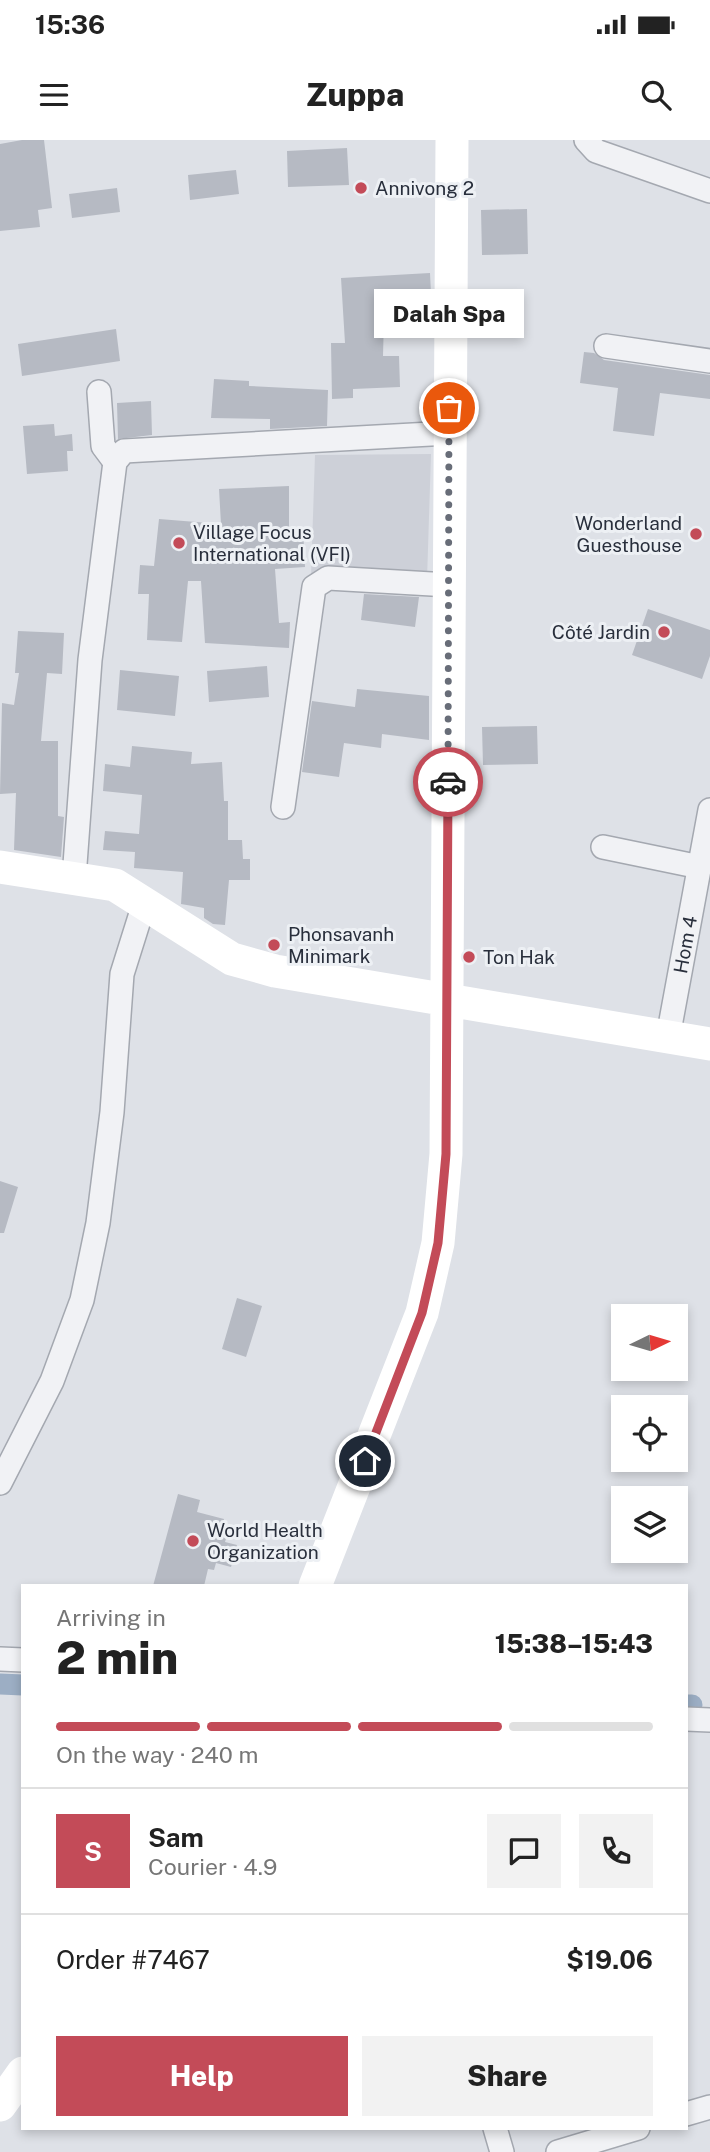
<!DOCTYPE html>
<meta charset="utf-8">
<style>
body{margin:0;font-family:"Public Sans",sans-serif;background:#f2f2f2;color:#222;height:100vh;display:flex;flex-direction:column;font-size:26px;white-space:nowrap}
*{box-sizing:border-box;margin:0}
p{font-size:23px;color:#767676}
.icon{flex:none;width:38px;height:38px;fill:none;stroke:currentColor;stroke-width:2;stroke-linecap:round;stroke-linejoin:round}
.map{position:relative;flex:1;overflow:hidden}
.side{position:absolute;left:21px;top:1444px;width:667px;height:546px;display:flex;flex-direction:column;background:#fff;border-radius:0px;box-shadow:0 4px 10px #0003}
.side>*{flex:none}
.needle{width:46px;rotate:85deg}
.buttons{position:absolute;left:611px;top:1164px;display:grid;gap:14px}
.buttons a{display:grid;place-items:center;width:77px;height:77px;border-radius:0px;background:#fff;box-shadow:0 4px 10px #0003;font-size:35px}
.pin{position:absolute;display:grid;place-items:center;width:60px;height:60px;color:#fff;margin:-30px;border:4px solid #fff;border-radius:50%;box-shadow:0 2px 7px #0007}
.courier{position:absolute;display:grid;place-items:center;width:70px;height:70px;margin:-35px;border:5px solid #c34b58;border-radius:50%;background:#fff;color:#222;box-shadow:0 2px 9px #0007}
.bubble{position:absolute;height:49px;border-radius:0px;background:#fff;box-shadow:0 4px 10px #0003;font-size:23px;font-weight:800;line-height:49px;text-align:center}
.head em{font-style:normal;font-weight:800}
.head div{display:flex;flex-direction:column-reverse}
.head{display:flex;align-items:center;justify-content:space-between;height:119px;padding:0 35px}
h1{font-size:46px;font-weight:800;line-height:52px}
.bar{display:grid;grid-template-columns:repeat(4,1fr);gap:10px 7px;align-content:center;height:84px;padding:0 35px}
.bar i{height:9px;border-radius:5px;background:#e0e0e0}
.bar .on{background:#c34b58}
.bar p{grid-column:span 4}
.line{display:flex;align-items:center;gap:18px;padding:0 35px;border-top:2px solid #e0e0e0}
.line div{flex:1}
.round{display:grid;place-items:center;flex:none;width:74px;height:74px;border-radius:0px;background:#f2f2f2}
.primary-button{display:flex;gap:14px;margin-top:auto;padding:14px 35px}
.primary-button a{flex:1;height:80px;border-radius:0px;background:#c34b58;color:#fff;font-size:28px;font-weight:800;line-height:80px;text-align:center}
.primary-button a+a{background:#f2f2f2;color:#222}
.status{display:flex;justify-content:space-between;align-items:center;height:49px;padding:0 35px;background:#fff;direction:ltr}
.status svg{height:19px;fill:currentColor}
header{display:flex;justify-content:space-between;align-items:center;height:91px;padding:0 35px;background:#fff;font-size:32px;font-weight:800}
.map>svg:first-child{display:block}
</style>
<div class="status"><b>15:36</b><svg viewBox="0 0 49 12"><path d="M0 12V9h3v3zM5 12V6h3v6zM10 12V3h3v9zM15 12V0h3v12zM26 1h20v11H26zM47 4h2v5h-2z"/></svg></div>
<header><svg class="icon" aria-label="menu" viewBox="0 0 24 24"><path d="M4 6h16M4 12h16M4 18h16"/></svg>Zuppa<svg class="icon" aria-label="search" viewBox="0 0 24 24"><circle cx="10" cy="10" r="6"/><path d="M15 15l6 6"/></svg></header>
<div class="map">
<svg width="710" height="2012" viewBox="0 0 710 2012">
<rect width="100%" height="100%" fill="#dee1e7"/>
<path fill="#cdd0d8" d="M431,314L427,440L311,437L315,315Z"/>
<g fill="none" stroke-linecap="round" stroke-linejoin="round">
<path stroke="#9caec4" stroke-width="21" d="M0,1544L23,1545
M686,1565H692"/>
</g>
<path fill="#b6bac3" d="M22,0H44L52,68L38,70L40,87L0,91V4Z
M347,8L349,45L288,47L287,11Z
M236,30L239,54L190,60L188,35Z
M117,48L120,72L72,78L69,54Z
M527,69L528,114L482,115L481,70Z
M430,133L432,175L384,178L383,216H399L400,247L353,249V258L332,259L331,203H345L341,138Z
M116,189L120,221L22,236L18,204Z
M584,212L594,213L604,220L710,235V259L660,253L654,296L613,291L618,248L580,243Z
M214,239L249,241V246L328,250L327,286L270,289V279L211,278Z
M151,261L152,295L118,299L117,263Z
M54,284L55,296L72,294L73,311H67L68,331L27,334L23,286Z
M289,346V388H303L305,427L275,429L279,483L290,482L289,508L205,503L201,441H188L182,502L147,500L149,454H138L140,425L154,426L159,379L221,384L219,349Z
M364,454L419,457L415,487L361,480Z
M648,469L710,490V516L702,539L632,515Z
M18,491L64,493L62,534L47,533L41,601H58V676L64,677L61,717L14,710L16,653L0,654L2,563L14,565L19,533H15Z
M267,526L269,557L209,562L207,531Z
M120,530L179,536L175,576L117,570Z
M357,549L429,556V600L382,594L381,608L344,603L339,637L302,632L312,561L355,567Z
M537,586L538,624L483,625L482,587Z
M132,606L192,612L191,624L222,622L224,661H228V700H242L243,719H250V740H229L225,785L213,784L204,778V768L181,764L183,732L134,728L135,712L103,710L105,691L139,694L142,655L103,651L105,624L130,627Z
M0,1041L18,1047L4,1093H0Z
M237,1158L262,1166L246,1217L222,1209Z
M178,1354L200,1360L197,1372L224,1379L222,1390L228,1391L225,1402L237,1405L231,1427L216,1423L214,1430L208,1429L204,1446H153Z"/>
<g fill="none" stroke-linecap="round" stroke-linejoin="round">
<g stroke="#a4a8b0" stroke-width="26">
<g id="street">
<path d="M586,0L596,11L710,51"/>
<path d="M606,206L710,221"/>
<path d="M99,252L103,306L115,322"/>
<path d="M283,667L314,447L328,438L449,445"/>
<path d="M603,707L700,727"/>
<path d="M74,738L90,520L115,322L124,311L449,293"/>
<path id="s1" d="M668,897L710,670"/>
<path d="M0,1343L52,1241L82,1160L98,1083L112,972L122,834L144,764"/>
<path d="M0,1519L23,1520"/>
<path d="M686,1579L710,1580"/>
<path d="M686,1974L710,1967"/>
<path d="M495,1988L502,2012"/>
<path d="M558,2012L638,1988"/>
</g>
</g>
<use href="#street" stroke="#f1f2f5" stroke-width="23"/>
<path stroke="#fff" stroke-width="33" d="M0,727L115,745L232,819L275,831L710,904
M315,1446L422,1173L438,1103L446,1014L452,0
M0,1965L23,1933"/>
</g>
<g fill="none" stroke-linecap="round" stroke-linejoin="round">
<path stroke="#686d78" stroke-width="7" stroke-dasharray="0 12.6" d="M448,642L449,268"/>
<path stroke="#c34b58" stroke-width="9" d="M365,1321L422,1173L438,1103L446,1014L448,642"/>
</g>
<g fill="#c34b58" stroke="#edf0f4" stroke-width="2.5">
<circle cx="361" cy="48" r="7"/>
<circle cx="696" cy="394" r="7"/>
<circle cx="179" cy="403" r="7"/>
<circle cx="664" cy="492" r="7"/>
<circle cx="274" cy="805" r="7"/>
<circle cx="469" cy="817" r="7"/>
<circle cx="193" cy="1401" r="7"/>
</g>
<g text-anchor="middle" stroke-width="6" stroke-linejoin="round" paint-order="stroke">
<g font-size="19" fill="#292f3c" stroke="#edf0f4" text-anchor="start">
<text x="375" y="55">Annivong 2</text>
<text x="682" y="390" text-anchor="end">Wonderland<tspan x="682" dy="22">Guesthouse</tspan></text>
<text x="193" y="399">Village Focus<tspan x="193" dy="22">International (VFI)</tspan></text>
<text x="650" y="499" text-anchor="end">Côté Jardin</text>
<text x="288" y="801">Phonsavanh<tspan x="288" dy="22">Minimark</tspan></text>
<text x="483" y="824">Ton Hak</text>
<text x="207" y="1397">World Health<tspan x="207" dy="22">Organization</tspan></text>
</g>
<g font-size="19" fill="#292f3c" stroke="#edf0f4">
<text dy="7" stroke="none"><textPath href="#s1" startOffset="94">Hom 4</textPath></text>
</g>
</g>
</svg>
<div class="buttons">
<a><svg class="needle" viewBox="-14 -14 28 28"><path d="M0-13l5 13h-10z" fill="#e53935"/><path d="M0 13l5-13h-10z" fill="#767676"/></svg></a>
<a><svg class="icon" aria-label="locate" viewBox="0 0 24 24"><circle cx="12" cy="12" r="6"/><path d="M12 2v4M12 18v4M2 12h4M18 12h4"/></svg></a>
<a><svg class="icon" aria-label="layers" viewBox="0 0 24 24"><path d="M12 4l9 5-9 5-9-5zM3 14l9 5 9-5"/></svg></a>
</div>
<div class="pin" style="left:449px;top:268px;background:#ea580c"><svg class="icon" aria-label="bag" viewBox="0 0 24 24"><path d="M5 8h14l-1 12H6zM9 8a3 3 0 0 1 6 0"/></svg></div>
<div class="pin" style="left:365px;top:1321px;background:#1f2937"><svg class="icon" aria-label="home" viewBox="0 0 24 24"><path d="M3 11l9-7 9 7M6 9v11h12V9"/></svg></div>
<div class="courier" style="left:448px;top:642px"><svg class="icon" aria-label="car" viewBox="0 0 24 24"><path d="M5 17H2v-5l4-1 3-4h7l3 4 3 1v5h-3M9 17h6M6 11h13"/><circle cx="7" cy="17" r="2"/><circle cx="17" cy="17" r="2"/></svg></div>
<div class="bubble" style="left:374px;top:149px;width:150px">Dalah Spa</div>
<section class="side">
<div class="head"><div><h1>2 min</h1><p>Arriving in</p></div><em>15:38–15:43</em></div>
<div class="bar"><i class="on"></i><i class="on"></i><i class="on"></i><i></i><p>On the way · 240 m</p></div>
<div class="line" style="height:126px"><b class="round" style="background:#c34b58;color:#fff">S</b><div><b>Sam</b><p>Courier · 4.9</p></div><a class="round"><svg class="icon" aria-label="chat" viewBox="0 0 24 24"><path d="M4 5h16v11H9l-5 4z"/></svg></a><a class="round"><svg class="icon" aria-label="phone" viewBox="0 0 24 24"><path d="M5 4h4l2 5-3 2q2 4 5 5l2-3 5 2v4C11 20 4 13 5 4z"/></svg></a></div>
<div class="line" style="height:91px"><div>Order #7467</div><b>$19.06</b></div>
<div class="primary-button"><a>Help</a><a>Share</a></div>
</section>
</div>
